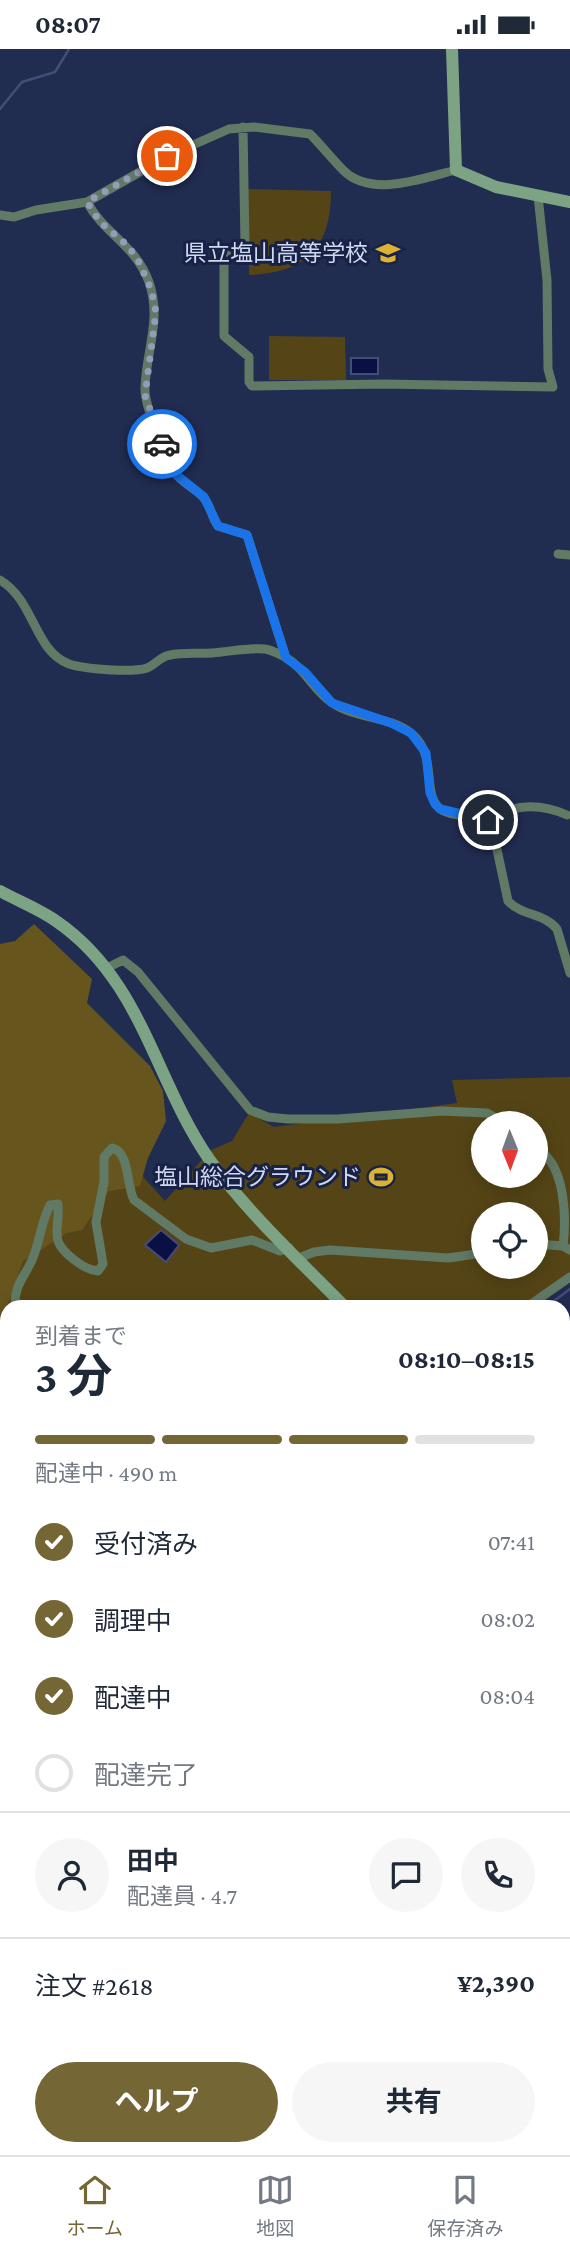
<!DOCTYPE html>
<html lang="ja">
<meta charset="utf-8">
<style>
body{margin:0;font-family:"Crimson Pro","Noto Sans JP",serif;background:#f6f6f7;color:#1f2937;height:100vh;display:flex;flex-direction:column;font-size:26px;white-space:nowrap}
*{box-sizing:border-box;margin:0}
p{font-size:23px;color:#747a83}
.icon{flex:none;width:38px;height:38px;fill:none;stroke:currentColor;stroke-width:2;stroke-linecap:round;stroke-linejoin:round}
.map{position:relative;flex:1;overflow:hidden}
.drawer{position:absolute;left:0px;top:1251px;width:570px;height:856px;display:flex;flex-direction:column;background:#fff;border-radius:21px 21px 0 0;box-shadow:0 4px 18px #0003}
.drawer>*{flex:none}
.needle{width:46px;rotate:179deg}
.fabs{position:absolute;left:471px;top:1062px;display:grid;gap:14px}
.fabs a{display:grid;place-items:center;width:77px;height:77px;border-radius:50%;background:#fff;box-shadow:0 4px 18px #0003;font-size:35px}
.pin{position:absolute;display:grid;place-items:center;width:60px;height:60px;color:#fff;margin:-30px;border:4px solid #fff;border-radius:50%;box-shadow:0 2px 7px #0007}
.courier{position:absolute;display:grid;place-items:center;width:70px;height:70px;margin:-35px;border:5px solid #1a73e8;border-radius:50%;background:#fff;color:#222;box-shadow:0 2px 9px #0007}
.overview em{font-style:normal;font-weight:700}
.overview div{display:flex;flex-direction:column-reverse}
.overview{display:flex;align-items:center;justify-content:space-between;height:119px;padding:0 35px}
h1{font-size:46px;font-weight:700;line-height:52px}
.bar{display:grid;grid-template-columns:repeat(4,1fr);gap:10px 7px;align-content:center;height:84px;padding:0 35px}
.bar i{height:9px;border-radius:5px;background:#e0e1e3}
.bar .on{background:#746735}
.bar p{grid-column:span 4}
.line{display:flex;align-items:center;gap:18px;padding:0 35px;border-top:2px solid #e0e1e3}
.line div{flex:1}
.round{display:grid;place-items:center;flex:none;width:74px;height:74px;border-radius:37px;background:#f6f6f7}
ol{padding:0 35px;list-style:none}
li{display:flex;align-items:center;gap:21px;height:77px}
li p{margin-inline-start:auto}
li .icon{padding:7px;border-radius:50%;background:#746735;color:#fff;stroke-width:4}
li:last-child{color:#747a83}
li i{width:38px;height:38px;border:4px solid #e0e1e3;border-radius:50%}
.button{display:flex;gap:14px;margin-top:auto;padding:14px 35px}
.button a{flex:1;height:80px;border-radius:42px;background:#746735;color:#fff;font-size:28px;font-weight:700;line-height:80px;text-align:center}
.button a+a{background:#f6f6f7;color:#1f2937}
.status{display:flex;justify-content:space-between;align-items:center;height:49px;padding:0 35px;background:#fff;direction:ltr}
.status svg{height:19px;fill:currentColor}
.tabs{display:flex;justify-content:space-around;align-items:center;height:98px;border-top:2px solid #e0e1e3;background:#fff;font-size:19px;color:#747a83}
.tabs a{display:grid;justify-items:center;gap:4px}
.tabs .on{color:#746735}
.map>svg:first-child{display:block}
</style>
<div class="status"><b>08:07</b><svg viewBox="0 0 49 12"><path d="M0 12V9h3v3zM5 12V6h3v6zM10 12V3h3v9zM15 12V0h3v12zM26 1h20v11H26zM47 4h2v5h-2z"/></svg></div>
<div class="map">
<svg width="570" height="2106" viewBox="0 0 570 2106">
<rect width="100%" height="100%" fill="#212c51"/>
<path fill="#554516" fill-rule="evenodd" d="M248,140L331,142C331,199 306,224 249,226Z
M269,287L345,288L346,331H269Z
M570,1028V1228L530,1258H7V1576L0,1579V1234L118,1100L165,1152L211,1101L232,1092L249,1064L274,1078L457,1054L452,1031ZM483,1074H536V1127H483ZM483,1166H536V1218H483Z"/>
<path fill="#67551e" d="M34,875L92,930L87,954L150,1017L163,1042L166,1072L148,1109L140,1137L109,1142L82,1181L67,1184L23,1212L7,1258V1292L0,1288V895L15,892Z
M0,1366L7,1378V2100H564V1417L570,1395V2106H0Z"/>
<path fill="#0a1044" stroke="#454c78" stroke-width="2" d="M351,309H378V325H351Z
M161,1181L179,1196L166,1213L145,1196Z"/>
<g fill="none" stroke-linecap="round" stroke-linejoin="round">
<path stroke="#454c78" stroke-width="2.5" d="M0,60L22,33L55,23L69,0
M546,1258L570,1240"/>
<path stroke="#617a65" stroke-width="9" d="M243,78L245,196L224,204V287L249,308V333L252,337L384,335L553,338L548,320L547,231L538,147
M87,153C105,186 135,195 149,233C162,270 146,302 145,339C144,354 165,411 175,424C182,434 195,439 203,448C211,456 211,468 218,477L247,486L286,609
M0,166L14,168L36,161L87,153L168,107L229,80L254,78L310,85C322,97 332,110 344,122C372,149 423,129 456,121
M558,505L570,506
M0,531C35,552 34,602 69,615C84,620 132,624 147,619C155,616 161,607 170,606C183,603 198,605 212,604C229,603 248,598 265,600C272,601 279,605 285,608C306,620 314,643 334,655C357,670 391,667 412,685C439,708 420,747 442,761C454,768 474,766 488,771L493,782L508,852C522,867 544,864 557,880L570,924
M488,771C513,755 540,754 567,766
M107,919L123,911L138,923L250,1061L268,1068L288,1070H338L442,1062L487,1064L504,1074
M536,1096C542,1102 550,1110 554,1118C565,1140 566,1173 563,1197
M536,1195L563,1197L570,1201
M299,1209L314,1203L330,1201L448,1209L483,1204
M15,1258C14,1236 24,1229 32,1211C40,1193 41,1173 50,1156L58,1155C60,1183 48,1190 73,1210C81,1216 88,1221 98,1222L103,1215L96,1173L104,1133V1108L112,1099C130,1103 126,1136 134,1151L186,1190L211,1199L252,1191L280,1202L289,1199
M527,1258L570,1228
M0,1292L7,1296"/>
<path stroke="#7ca484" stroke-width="12" d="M452,0L456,121L496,138L570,153
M0,842C18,852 39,860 56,872C142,931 154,1030 209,1110C245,1161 301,1213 345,1258
M564,1350L570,1352"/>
</g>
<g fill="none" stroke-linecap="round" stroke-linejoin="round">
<path stroke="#939cb8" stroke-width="7" stroke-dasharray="0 12.6" d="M162,395L145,346L156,263L151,240L137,209L126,195L100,173L87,153L167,107"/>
<path stroke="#1a73e8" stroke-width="9" d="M162,395L174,424L204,448L218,477L247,486L286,609L305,623L332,654L391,674L411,684L426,704L430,744L435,755L440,760L488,771"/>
</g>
<defs>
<g id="school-bare" transform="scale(1.89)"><path d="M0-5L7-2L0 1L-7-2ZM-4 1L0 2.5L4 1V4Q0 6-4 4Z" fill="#dbb233" stroke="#182146" stroke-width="2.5" paint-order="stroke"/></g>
<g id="stadium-bare" transform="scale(1.89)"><path d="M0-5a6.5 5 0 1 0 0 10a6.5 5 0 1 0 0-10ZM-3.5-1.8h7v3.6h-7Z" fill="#dbb233" stroke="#182146" stroke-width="2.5" paint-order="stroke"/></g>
</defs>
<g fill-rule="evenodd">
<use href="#school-bare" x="388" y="204"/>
<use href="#stadium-bare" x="381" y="1128"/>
</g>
<g text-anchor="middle" stroke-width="6" stroke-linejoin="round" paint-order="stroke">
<g font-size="23" fill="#d0d8f0" stroke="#182146" text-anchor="end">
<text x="368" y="212">県立塩山高等学校</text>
<text x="361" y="1136">塩山総合グラウンド</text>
</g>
</g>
</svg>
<div class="fabs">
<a><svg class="needle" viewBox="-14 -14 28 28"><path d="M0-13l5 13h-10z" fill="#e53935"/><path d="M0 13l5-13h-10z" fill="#747a83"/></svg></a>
<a><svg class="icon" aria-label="locate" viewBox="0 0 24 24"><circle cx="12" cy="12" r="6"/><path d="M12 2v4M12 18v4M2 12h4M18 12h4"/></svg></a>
</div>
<div class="pin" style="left:167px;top:107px;background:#ea580c"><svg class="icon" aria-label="bag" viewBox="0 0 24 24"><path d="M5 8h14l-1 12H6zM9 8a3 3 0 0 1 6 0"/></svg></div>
<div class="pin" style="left:488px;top:771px;background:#1f2937"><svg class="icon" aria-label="home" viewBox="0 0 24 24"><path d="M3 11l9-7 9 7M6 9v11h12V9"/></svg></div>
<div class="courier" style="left:162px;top:395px"><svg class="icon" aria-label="car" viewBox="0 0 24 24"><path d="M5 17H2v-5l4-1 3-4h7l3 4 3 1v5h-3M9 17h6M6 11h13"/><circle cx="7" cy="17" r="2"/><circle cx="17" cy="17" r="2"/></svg></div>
<section class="drawer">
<div class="overview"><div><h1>3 分</h1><p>到着まで</p></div><em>08:10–08:15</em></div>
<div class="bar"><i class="on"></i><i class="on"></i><i class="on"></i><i></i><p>配達中 · 490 m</p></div>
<ol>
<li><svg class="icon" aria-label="check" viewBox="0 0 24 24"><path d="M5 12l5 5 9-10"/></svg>受付済み<p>07:41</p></li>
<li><svg class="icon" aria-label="check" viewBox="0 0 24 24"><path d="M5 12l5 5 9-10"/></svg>調理中<p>08:02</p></li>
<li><svg class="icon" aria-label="check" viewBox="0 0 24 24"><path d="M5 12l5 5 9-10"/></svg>配達中<p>08:04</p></li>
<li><i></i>配達完了</li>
</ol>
<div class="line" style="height:126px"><a class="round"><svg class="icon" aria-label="person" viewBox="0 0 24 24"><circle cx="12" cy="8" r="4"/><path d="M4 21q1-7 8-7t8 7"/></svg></a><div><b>田中</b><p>配達員 · 4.7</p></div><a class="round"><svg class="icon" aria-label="chat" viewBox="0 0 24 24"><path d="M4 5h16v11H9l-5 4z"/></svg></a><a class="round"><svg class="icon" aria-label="phone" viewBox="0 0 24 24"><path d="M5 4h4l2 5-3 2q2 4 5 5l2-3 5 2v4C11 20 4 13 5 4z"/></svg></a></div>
<div class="line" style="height:91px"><div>注文 #2618</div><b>¥2,390</b></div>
<div class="button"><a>ヘルプ</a><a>共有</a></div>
</section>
</div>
<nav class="tabs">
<a class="on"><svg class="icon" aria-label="home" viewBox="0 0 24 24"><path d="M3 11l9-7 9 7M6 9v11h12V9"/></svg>ホーム</a>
<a><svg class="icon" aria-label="map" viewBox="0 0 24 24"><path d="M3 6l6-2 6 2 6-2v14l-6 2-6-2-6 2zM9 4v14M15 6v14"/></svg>地図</a>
<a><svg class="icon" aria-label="saved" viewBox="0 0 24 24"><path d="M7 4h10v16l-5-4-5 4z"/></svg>保存済み</a>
</nav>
